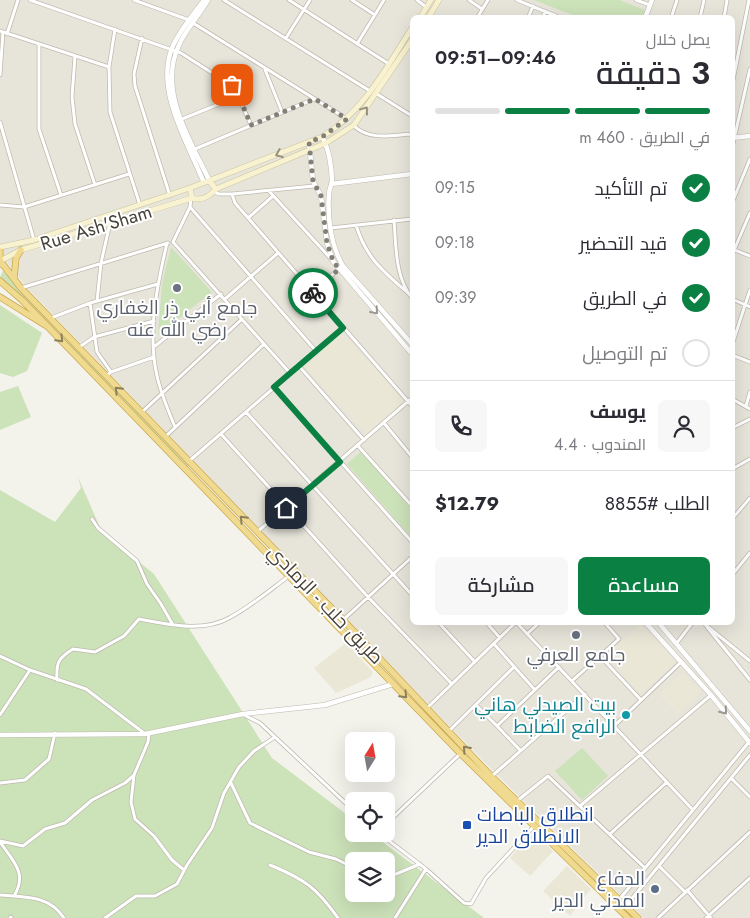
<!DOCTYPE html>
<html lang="ar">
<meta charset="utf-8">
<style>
body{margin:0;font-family:Jost,Cairo,sans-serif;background:#f7f7f7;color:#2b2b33;direction:rtl;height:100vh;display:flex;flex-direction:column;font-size:19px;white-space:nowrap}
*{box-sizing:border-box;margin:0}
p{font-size:16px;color:#7c7c81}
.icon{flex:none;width:28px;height:28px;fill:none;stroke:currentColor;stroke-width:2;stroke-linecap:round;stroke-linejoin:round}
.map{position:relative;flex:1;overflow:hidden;direction:ltr}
.side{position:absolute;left:410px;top:15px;width:325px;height:610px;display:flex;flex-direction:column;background:#fff;border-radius:8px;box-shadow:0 5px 20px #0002;direction:rtl}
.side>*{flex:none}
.needle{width:32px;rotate:11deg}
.tools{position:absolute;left:345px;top:732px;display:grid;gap:10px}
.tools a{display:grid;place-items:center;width:50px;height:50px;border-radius:8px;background:#fff;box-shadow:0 5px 20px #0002;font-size:25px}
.pin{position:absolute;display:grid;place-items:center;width:42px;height:42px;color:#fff;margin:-21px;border-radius:10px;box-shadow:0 2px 8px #0006}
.courier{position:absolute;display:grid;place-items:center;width:50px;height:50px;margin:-25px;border:4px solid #0b8043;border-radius:50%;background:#fff;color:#222;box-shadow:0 1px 6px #0007}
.summary em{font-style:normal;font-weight:600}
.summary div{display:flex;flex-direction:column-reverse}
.summary{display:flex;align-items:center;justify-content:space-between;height:85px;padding:0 25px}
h1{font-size:32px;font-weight:600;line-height:38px}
.bar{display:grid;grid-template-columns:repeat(4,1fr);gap:8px 5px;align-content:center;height:60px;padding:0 25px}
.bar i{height:6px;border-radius:4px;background:#e1e1e2}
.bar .current{background:#0b8043}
.bar p{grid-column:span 4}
.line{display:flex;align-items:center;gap:12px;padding:0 25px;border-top:1px solid #e1e1e2}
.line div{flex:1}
.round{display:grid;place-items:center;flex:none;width:52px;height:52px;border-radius:8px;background:#f7f7f7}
ol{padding:0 25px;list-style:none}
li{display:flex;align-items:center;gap:15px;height:55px}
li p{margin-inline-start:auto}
li .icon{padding:5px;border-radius:50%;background:#0b8043;color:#fff;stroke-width:4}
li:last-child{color:#7c7c81}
li i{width:28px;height:28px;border:2px solid #e1e1e2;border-radius:50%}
.cta{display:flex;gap:10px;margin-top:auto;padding:10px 25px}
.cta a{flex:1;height:58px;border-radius:8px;background:#0b8043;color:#fff;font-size:20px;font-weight:600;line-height:58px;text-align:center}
.cta a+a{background:#f7f7f7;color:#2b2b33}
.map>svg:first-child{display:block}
</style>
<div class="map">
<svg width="750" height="918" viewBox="0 0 750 918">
<rect width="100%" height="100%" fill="#f3f2eb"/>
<path fill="#e7e4da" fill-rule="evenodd" d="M0,0H750V918H644L492,770L30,291L0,254ZM412,18H732V622H412Z"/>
<path fill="#ebe7d7" d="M342,333L404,401L367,435L305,367Z
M641,624L676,663L640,694L606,654Z
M346,643L373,672L371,677L336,693L314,668Z
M682,673L701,692L678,714L659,695Z
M533,832L553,851L530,876L510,858Z
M567,866L591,889L570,916L543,891Z"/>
<path fill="#cce2b9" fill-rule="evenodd" d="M534,0H619L645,10L642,17H578Z
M171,247L212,292L158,335L162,284Z
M3,271L189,466L188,467L0,277Z
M0,305L42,333L27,371L13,377L0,373Z
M18,386L31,417L0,430V392Z
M361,452L412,510V538L347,464Z
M78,477L102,532L154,574L272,758L354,820V834H372L484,918H0V490L55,522L81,488ZM354,861H386V894H354Z
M582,748L608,776L582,800L555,771Z"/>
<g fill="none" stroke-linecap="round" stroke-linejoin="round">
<g stroke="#bebaae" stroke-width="4.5">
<path id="minor" d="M30,0L181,53L234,87L251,125
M134,0L189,20
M224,0L370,91
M289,0L389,64
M352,0L375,15
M417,0L426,7
M469,0L482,9
M517,0L561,18
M636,0L650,5
M477,18L488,0
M528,18L533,6
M543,18L545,11
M671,18L677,0
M700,18L704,0
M724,18L727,0
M193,23L347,119
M115,29L109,67L110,112L140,205
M0,31L109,67
M7,34L18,0
M142,38L134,74L135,86L170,196
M286,38L310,0
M39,44V129L61,195
M357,44L384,0
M75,56L72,97L75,124L95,185
M264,67L282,112
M0,75L3,32
M732,85L749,0
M377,94L412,116
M182,119L239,96
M0,122L34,240
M354,126C370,141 392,135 412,134
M732,148L750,69
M195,149L314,99
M269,191L332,260
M214,192L219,194H232L314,186
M232,194L235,203L412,406
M191,198L190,207L316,351
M732,203L750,159
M0,205L24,207L129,174
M190,207L173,242L290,373
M248,218L273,196
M394,220C396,245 395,278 412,298
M356,225C366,258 383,271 408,293
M331,228L412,219
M167,243C157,286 147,332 157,376C161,394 168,410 175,427
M732,249L750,256
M732,255L750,213
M21,288L168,243
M312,292L339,269
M225,299L278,253
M732,299L750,307
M97,301L101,263L110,223
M90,303L97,352L111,372L106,376
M51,318L90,303L158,284
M732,345L750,290
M155,346L221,294
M78,348L94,337L154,321
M732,355L750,362
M299,366L364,440
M111,372L154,357
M274,387L412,542
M732,399L750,409
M746,406L750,392
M142,412L242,319
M246,412L412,595
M384,423L412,457
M732,428L750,419
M221,434L368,597L452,684
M165,437L264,344
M358,446L412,506
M188,462L343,328
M732,469L750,459
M92,519L98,528L137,561L147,584L161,604L173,625
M732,519L750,498
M257,532L412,398
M732,575L750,553
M343,620L412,557
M438,622L475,662
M486,622L500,638
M516,622L693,810
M702,622L750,661
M707,627L750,680
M527,634L540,622
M494,644L535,690
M676,644L693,622
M599,655L641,700
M0,656L30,670L86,689L144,733
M57,680C56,663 58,658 73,649L95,652L124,636L139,619C167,624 202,633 229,618C250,607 270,590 289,576
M573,680L619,639L604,622
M476,705L497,726
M427,708L516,622
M0,715L30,670
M244,715L260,723L354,811
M614,726L680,663
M449,731L514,667
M149,733L148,742L134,775L131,802L135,819L154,836L172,860L184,870
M520,750L497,726L559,667
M492,776L585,694
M731,778L750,797
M0,783L25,780L49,759L55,733
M231,783L250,823L309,852L336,859L354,868
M517,801L548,776L645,868
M580,806L711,695
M386,824L460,754
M380,834L426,869L395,918
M610,834L667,782
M0,841L23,846L45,829L65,823L92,800L125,783L133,776
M0,842C13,861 28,873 14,896
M270,865C304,879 316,887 338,918
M659,866L685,892
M426,869L464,903L471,904L486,878L534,826
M386,875L396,874L420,864
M687,890L711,918
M0,895C25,897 49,895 64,918
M618,901L749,742
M625,907L750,755
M10,918L11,917
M105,918L136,896H155L177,884L187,865L212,828L224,793L239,767L254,751L275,737
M658,918L750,832
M706,918L750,878"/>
</g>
<g stroke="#bebaae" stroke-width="5.5">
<path id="tertiary" d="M208,0C199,16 186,29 179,45C157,91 191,141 210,182
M645,18L652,0
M322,137C329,148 332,169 332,182C331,186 329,190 329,194C327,217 331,246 343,266L412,344
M732,138L750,136
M309,142L313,181L321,196L327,243L333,261L412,354
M204,183C188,143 155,91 172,48C179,31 193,15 204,0
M331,184L412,174
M645,622L711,695L750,743
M658,622L750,731
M0,735L145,734L243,714L325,705L393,684"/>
</g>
<g stroke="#cac39e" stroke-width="6">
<path id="secondary" d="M420,18L431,0
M428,18L439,0
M210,182L216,189C209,197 202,201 192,198L190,188L322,137C364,111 386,68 412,28
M216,189L326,143L354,125L412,40
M0,247L34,240L190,188
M2,260L21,250L192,198"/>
</g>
<g stroke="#cba84d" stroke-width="7">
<path id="trunk" d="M0,251V264
M1,262L21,288L343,620L491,776L638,918
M14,279L16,258L21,250
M0,281L22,300L460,753L628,918
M0,297L45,325"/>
</g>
<use href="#minor" stroke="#fff" stroke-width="3"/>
<use href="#tertiary" stroke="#fff" stroke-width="4.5"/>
<use href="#secondary" stroke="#f8f2d0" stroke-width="5"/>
<use href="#trunk" stroke="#f0da90" stroke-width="5.5"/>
</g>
<defs><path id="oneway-chevron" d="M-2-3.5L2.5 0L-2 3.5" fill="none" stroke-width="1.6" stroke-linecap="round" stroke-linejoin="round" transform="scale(1.25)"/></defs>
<g stroke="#97927e">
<use href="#oneway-chevron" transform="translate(365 110) rotate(-53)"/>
<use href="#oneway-chevron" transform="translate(279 154) rotate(158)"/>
</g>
<g stroke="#9a9893">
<use href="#oneway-chevron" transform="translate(375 311) rotate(49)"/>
<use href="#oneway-chevron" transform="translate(724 711) rotate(51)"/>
</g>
<g stroke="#8b7f5c">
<use href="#oneway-chevron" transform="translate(60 339) rotate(46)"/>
<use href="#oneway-chevron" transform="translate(118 390) rotate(-134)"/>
<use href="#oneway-chevron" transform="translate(243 519) rotate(-134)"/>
<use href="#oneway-chevron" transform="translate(404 695) rotate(46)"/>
<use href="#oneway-chevron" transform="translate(466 749) rotate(-132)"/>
</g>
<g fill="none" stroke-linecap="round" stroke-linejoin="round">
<path stroke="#838078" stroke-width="5" stroke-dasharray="0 9" d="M232,85L237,92L251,125L315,99L347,119L322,137L309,142L313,181L321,196L327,243L333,261L339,269L313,293"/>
<path stroke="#0b8043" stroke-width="6" d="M286,508L340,462L274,387L343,328L313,293"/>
</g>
<g fill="#6b7280" stroke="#fff" stroke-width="2">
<circle cx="177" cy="288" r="5"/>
<circle cx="576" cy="635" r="5"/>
</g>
<circle fill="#0f9aa8" stroke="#fff" stroke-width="2" cx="626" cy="715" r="5"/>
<rect fill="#1a4fb4" stroke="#fff" stroke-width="2" x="462" y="820" width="10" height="10" rx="2.5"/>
<circle fill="#5c6f8a" stroke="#fff" stroke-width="2" cx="655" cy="889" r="5"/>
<g text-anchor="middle" stroke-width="4" stroke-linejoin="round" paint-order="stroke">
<g font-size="19" fill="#47433a" stroke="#fff">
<text transform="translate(96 227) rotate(-17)" y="7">Rue Ash'Sham</text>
<text transform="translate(326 604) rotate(46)" y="7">طريق حلب - الرمادي</text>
</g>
<g font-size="19" fill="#5b616d" stroke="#fff">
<text x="177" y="314">جامع أبي ذر الغفاري<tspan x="177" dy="22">رضي الله عنه</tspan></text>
<text x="576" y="661">جامع العرفي</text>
</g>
<g font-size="19" fill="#0d838f" stroke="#fff" text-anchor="end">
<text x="616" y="711">بيت الصيدلي هاني<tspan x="616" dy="22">الرافع الضابط</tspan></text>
</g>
<g font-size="19" fill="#164399" stroke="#fff" text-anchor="start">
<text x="477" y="821">انطلاق الباصات<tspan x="477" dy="22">الانطلاق الدير</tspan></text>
</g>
<g font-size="19" fill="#4e5e75" stroke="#fff" text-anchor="end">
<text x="645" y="885">الدفاع<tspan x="645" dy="22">المدني الدير</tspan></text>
</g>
</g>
</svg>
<div class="tools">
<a><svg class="needle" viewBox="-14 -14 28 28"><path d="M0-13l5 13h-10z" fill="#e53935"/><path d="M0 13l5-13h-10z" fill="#7c7c81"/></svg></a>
<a><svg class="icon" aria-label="locate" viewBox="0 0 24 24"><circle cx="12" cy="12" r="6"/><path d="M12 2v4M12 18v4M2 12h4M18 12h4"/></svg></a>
<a><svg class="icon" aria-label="layers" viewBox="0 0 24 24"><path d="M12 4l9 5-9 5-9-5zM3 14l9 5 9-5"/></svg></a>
</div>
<div class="pin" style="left:232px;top:85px;background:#ea580c"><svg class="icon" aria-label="bag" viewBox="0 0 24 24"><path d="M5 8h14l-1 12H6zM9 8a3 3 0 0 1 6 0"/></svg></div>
<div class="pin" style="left:286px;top:508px;background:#1f2937"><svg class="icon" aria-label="home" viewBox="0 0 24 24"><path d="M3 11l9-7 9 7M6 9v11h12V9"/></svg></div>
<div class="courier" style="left:313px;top:293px"><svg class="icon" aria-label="bike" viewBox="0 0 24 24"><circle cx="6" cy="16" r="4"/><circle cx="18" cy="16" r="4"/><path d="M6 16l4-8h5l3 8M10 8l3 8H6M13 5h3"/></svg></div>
<section class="side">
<div class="summary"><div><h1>3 دقيقة</h1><p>يصل خلال</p></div><em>09:46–09:51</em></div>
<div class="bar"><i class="current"></i><i class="current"></i><i class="current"></i><i></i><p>في الطريق · 460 m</p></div>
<ol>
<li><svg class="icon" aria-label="check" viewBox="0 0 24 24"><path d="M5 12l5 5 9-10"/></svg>تم التأكيد<p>09:15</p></li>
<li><svg class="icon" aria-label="check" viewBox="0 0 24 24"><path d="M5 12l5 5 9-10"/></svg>قيد التحضير<p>09:18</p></li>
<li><svg class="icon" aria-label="check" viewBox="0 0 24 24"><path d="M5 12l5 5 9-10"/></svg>في الطريق<p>09:39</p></li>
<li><i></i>تم التوصيل</li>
</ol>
<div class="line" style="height:90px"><a class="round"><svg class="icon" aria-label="person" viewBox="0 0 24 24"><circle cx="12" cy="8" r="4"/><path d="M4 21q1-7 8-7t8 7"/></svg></a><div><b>يوسف</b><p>المندوب · 4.4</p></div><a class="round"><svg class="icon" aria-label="phone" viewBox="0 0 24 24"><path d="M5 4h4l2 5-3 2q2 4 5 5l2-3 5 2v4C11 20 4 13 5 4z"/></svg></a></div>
<div class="line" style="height:65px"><div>الطلب #8855</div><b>$12.79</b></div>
<div class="cta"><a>مساعدة</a><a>مشاركة</a></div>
</section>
</div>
